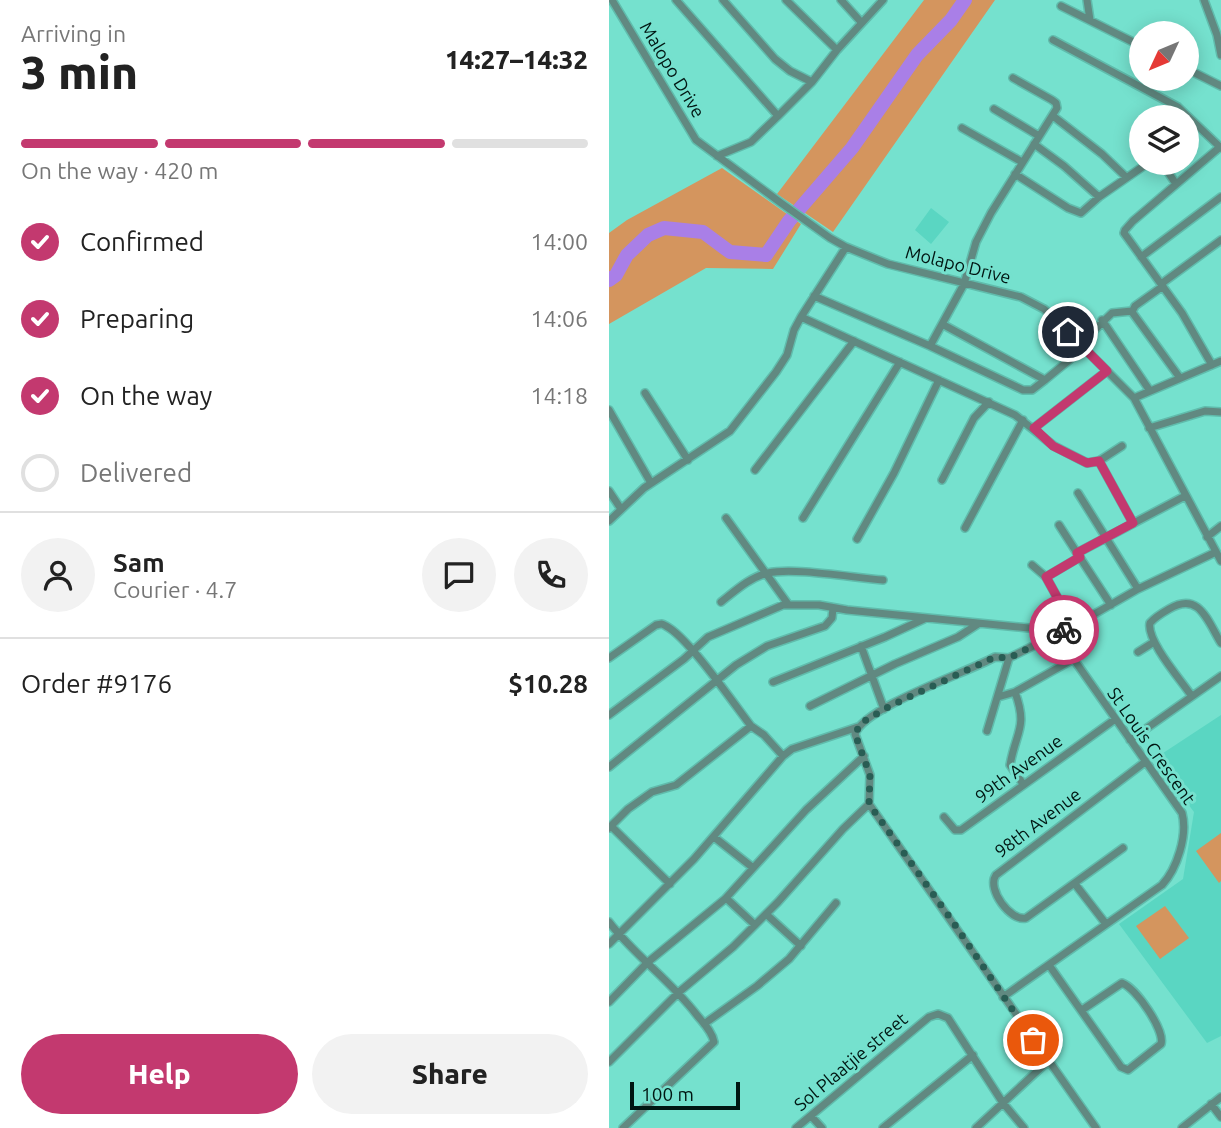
<!DOCTYPE html>
<meta charset="utf-8">
<style>
body{margin:0;font-family:Ubuntu,sans-serif;background:#f2f2f2;color:#222;height:100vh;display:flex;flex-direction:column;font-size:26px;white-space:nowrap}
*{box-sizing:border-box;margin:0}
p{font-size:23px;color:#767676}
.icon{flex:none;width:38px;height:38px;fill:none;stroke:currentColor;stroke-width:2;stroke-linecap:round;stroke-linejoin:round}
.map{position:relative;flex:1;overflow:hidden}
.details{display:flex;flex-direction:column;background:#fff;width:609px}
.details>*{flex:none}
.needle{width:46px;rotate:226deg}
.buttons{position:absolute;left:520px;top:21px;display:grid;gap:14px}
.buttons a{display:grid;place-items:center;width:70px;height:70px;border-radius:50%;background:#fff;box-shadow:0 4px 18px #0003;font-size:35px}
.scale{position:absolute;left:21px;bottom:18px;width:110px;box-sizing:border-box;padding-left:7px;border:4px solid #001612;border-top:0;font-size:19px;line-height:24px;white-space:nowrap;color:#001612;-webkit-text-stroke:5px #75e1ce;paint-order:stroke}
.pin{position:absolute;display:grid;place-items:center;width:60px;height:60px;color:#fff;margin:-30px;border:4px solid #fff;border-radius:50%;box-shadow:0 2px 7px #0007}
.courier{position:absolute;display:grid;place-items:center;width:70px;height:70px;margin:-35px;border:5px solid #c3396f;border-radius:50%;background:#fff;color:#222;box-shadow:0 2px 9px #0007}
.head em{font-style:normal;font-weight:800}
.head div{display:flex;flex-direction:column-reverse}
.head{display:flex;align-items:center;justify-content:space-between;height:119px;padding:0 21px}
h1{font-size:46px;font-weight:800;line-height:52px}
.bar{display:grid;grid-template-columns:repeat(4,1fr);gap:10px 7px;align-content:center;height:84px;padding:0 21px}
.bar i{height:9px;border-radius:5px;background:#e0e0e0}
.bar .on{background:#c3396f}
.bar p{grid-column:span 4}
.line{display:flex;align-items:center;gap:18px;padding:0 21px;border-top:2px solid #e0e0e0}
.line div{flex:1}
.round{display:grid;place-items:center;flex:none;width:74px;height:74px;border-radius:37px;background:#f2f2f2}
ol{padding:0 21px;list-style:none}
li{display:flex;align-items:center;gap:21px;height:77px}
li p{margin-inline-start:auto}
li .icon{padding:7px;border-radius:50%;background:#c3396f;color:#fff;stroke-width:4}
li:last-child{color:#767676}
li i{width:38px;height:38px;border:4px solid #e0e0e0;border-radius:50%}
.primary-button{display:flex;gap:14px;margin-top:auto;padding:14px 21px}
.primary-button a{flex:1;height:80px;border-radius:42px;background:#c3396f;color:#fff;font-size:28px;font-weight:800;line-height:80px;text-align:center}
.primary-button a+a{background:#f2f2f2;color:#222}
main{display:flex;flex:1;min-height:0}
.map>svg:first-child{display:block}
</style>
<main>
<section class="details">
<div class="head"><div><h1>3 min</h1><p>Arriving in</p></div><em>14:27–14:32</em></div>
<div class="bar"><i class="on"></i><i class="on"></i><i class="on"></i><i></i><p>On the way · 420 m</p></div>
<ol>
<li><svg class="icon" aria-label="check" viewBox="0 0 24 24"><path d="M5 12l5 5 9-10"/></svg>Confirmed<p>14:00</p></li>
<li><svg class="icon" aria-label="check" viewBox="0 0 24 24"><path d="M5 12l5 5 9-10"/></svg>Preparing<p>14:06</p></li>
<li><svg class="icon" aria-label="check" viewBox="0 0 24 24"><path d="M5 12l5 5 9-10"/></svg>On the way<p>14:18</p></li>
<li><i></i>Delivered</li>
</ol>
<div class="line" style="height:126px"><a class="round"><svg class="icon" aria-label="person" viewBox="0 0 24 24"><circle cx="12" cy="8" r="4"/><path d="M4 21q1-7 8-7t8 7"/></svg></a><div><b>Sam</b><p>Courier · 4.7</p></div><a class="round"><svg class="icon" aria-label="chat" viewBox="0 0 24 24"><path d="M4 5h16v11H9l-5 4z"/></svg></a><a class="round"><svg class="icon" aria-label="phone" viewBox="0 0 24 24"><path d="M5 4h4l2 5-3 2q2 4 5 5l2-3 5 2v4C11 20 4 13 5 4z"/></svg></a></div>
<div class="line" style="height:91px"><div>Order #9176</div><b>$10.28</b></div>
<div class="primary-button"><a>Help</a><a>Share</a></div>
</section>
<div class="map">
<svg width="612" height="1128" viewBox="0 0 612 1128">
<rect width="100%" height="100%" fill="#75e1ce"/>
<path fill="#5ad6c2" d="M322,208L340,222L322,244L306,230Z
M612,715V1036L598,1043L510,924L574,879L585,812L545,759Z"/>
<path fill="#d4955e" d="M315,0H386L224,232L168,194Z
M113,168L192,224L164,269L97,268L0,324V233L18,220Z
M612,833V881L610,883L587,851Z
M556,906L580,938L551,959L527,926Z"/>
<g fill="none" stroke-linecap="round" stroke-linejoin="round">
<path stroke="#a97fe7" stroke-width="14" d="M0,280L7,275L18,255L39,235L55,228L94,232L121,252L157,255L180,221L243,148L308,55L342,20L356,0"/>
<g stroke="#60bcac" stroke-width="10">
<path id="minor" d="M3,0L87,140L172,203L221,238L237,247L279,264L412,297L435,309L447,320L525,398L612,561
M67,0L169,116L203,82L228,50
M114,0L166,59L181,71L203,82
M177,0L228,50L274,0
M232,0L252,22
M478,0L481,20
M595,0L608,35L612,55
M452,6L532,46
M444,40L569,107L612,148
M578,69L612,86
M385,109L430,136
M444,116L493,154L517,177
M353,128L413,162
M425,144L455,166L490,197
M108,156L142,142L169,116
M553,163L567,184
M406,174L459,208L472,213L490,197L539,163
M532,257L612,197
M552,284L612,240
M554,286L526,306L523,312L571,378
M205,296L321,346L355,284L367,242L382,213L448,108L447,103L443,100L404,78
M192,317L406,415L445,446L478,463L490,461
M493,320L541,391
M333,324L436,380L475,348
M471,344L503,313L523,311
M321,346L414,390H423L436,380
M603,365L573,313L515,233L516,230L524,221L611,147
M36,393L79,460
M525,398L612,361
M0,410L42,483
M425,428L498,371
M540,428L596,411L612,412
M513,446L490,461L524,523
M146,470L245,341
M333,480L365,418L380,402
M0,491L12,509
M469,493L529,589
M117,518L179,604
M194,518L291,362
M0,521L35,488L121,431L167,372L178,355L185,330L192,317L237,247
M450,525L468,553
M356,528L414,420
M598,537L612,526
M248,539L285,473L330,380
M423,565L437,577L464,626
M437,577L471,557
M112,602C126,591 141,577 159,573C185,567 245,578 274,580
M502,605L468,553L576,496
M252,646L275,709
M529,652L545,642
M0,658L47,625C53,624 52,623 57,626C79,637 125,704 142,726L155,735L174,756
M164,682L276,637L315,619
M406,692C419,728 407,731 401,765L414,784
M582,695C571,679 537,640 541,623C546,617 553,613 560,609C590,591 598,620 612,643
M389,697L406,692L463,660
M201,706L286,664L349,637L369,624
M0,715L75,659L99,637L174,605H210L238,610L430,629L438,639
M378,731L400,658
M521,740L612,676
M0,767L127,665L158,646L216,626L223,618L224,608
M260,804L487,1128
M335,817L346,830H352L505,720
M2,826L61,884
M0,828L19,809L43,792L67,785L142,726
M105,837L143,867
M514,848L417,918C402,922 377,889 387,875L536,762
M466,884L497,924
M117,898L146,925
M157,914L192,946
M0,922C26,956 61,980 87,1014C94,1023 103,1031 105,1042L14,1128
M0,944L85,859L174,756L183,749L249,727
M440,965L512,1067L519,1070L552,1044C556,1030 527,988 513,983L473,1010
M394,997L553,885C568,869 579,835 573,813L454,644
M0,1002L39,962L116,899L197,810L255,756
M95,1024L148,986L180,959L227,903
M0,1062L70,992L124,947L169,902L234,829L260,804L261,775L246,734C255,707 357,673 386,657L400,658L468,624L529,589L607,552
M602,1104L612,1117
M202,1116L213,1128
M187,1128L320,1017L329,1014L339,1018L394,1103L415,1128
M274,1128L364,1055
M367,1128L438,1062
M573,1128L612,1097"/>
</g>
<use href="#minor" stroke="#618981" stroke-width="7"/>
</g>
<g fill="none" stroke-linecap="round" stroke-linejoin="round">
<path stroke="#295d54" stroke-width="7" stroke-dasharray="0 12.6" d="M424,1040L342,919L260,804L261,775L246,734L252,723L281,706L386,657L400,658L455,630"/>
<path stroke="#c3396f" stroke-width="9" d="M455,630L464,626L437,577L471,557L468,553L524,523L490,461L478,463L444,446L425,428L498,371L459,332"/>
</g>
<g text-anchor="middle" stroke-width="6" stroke-linejoin="round" paint-order="stroke">
<g font-size="18" fill="#001612" stroke="#75e1ce">
<text transform="translate(63 70) rotate(59)" y="6">Malopo Drive</text>
<text transform="translate(349 265) rotate(14)" y="6">Molapo Drive</text>
<text transform="translate(542 746) rotate(55)" y="6">St Louis Crescent</text>
<text transform="translate(410 769) rotate(-36)" y="6">99th Avenue</text>
<text transform="translate(429 823) rotate(-37)" y="6">98th Avenue</text>
<text transform="translate(242 1062) rotate(-40)" y="6">Sol Plaatjie street</text>
</g>
</g>
</svg>
<div class="buttons">
<a><svg class="needle" viewBox="-14 -14 28 28"><path d="M0-13l5 13h-10z" fill="#e53935"/><path d="M0 13l5-13h-10z" fill="#767676"/></svg></a>
<a><svg class="icon" aria-label="layers" viewBox="0 0 24 24"><path d="M12 4l9 5-9 5-9-5zM3 14l9 5 9-5"/></svg></a>
</div>
<div class="scale">100 m</div>
<div class="pin" style="left:424px;top:1040px;background:#ea580c"><svg class="icon" aria-label="bag" viewBox="0 0 24 24"><path d="M5 8h14l-1 12H6zM9 8a3 3 0 0 1 6 0"/></svg></div>
<div class="pin" style="left:459px;top:332px;background:#1f2937"><svg class="icon" aria-label="home" viewBox="0 0 24 24"><path d="M3 11l9-7 9 7M6 9v11h12V9"/></svg></div>
<div class="courier" style="left:455px;top:630px"><svg class="icon" aria-label="bike" viewBox="0 0 24 24"><circle cx="6" cy="16" r="4"/><circle cx="18" cy="16" r="4"/><path d="M6 16l4-8h5l3 8M10 8l3 8H6M13 5h3"/></svg></div>
</div>
</main>
